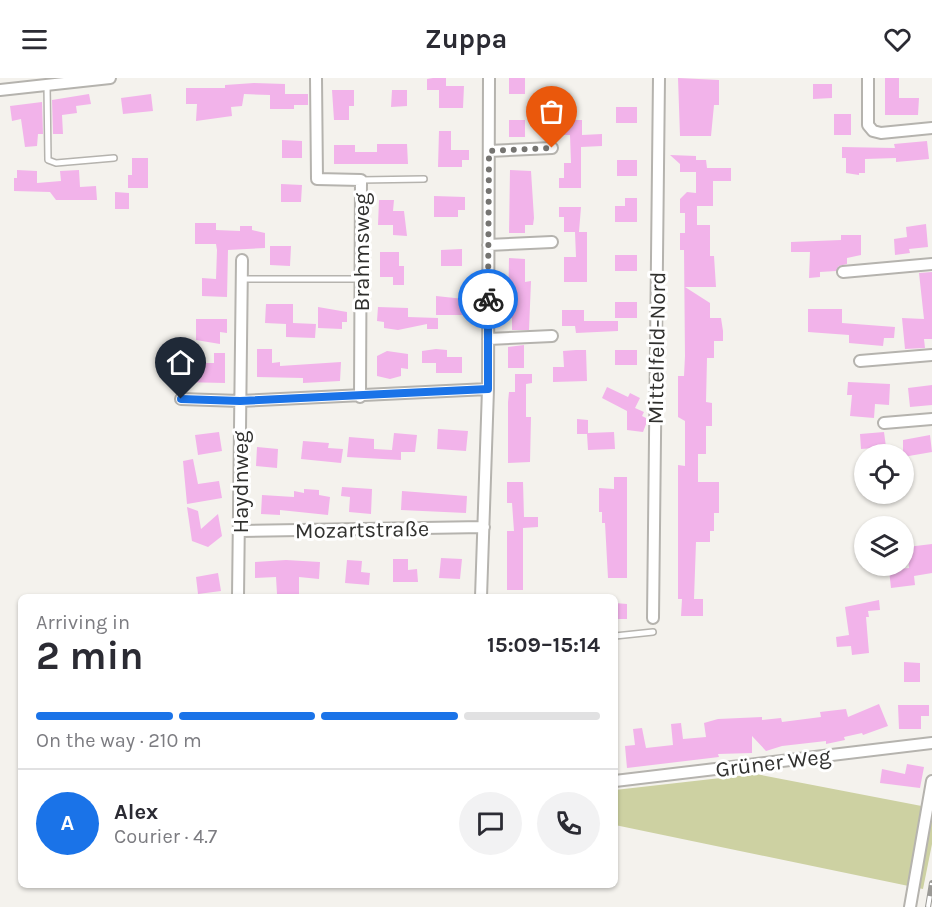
<!DOCTYPE html>
<meta charset="utf-8">
<style>
body{margin:0;font-family:Karla,sans-serif;background:#f2f2f3;color:#2b2b33;height:100vh;display:flex;flex-direction:column;font-size:22px;white-space:nowrap}
*{box-sizing:border-box;margin:0}
p{font-size:20px;color:#7c7c81}
.icon{flex:none;width:33px;height:33px;fill:none;stroke:currentColor;stroke-width:2;stroke-linecap:round;stroke-linejoin:round}
.map{position:relative;flex:1;overflow:hidden}
.sheet{position:absolute;left:18px;top:516px;width:600px;height:294px;display:flex;flex-direction:column;background:#fff;border-radius:9px;box-shadow:0 2px 4px #0004}
.sheet>*{flex:none}
.controls{position:absolute;left:854px;top:366px;display:grid;gap:12px}
.controls a{display:grid;place-items:center;width:60px;height:60px;border-radius:50%;background:#fff;box-shadow:0 2px 4px #0004;font-size:30px}
.pin{position:absolute;display:grid;place-items:center;width:51px;height:51px;color:#fff;margin:-62px -26px;border-radius:50% 50% 50% 0;rotate:-45deg;box-shadow:0 0 6px #0007}
.pin .icon{rotate:45deg}
.courier{position:absolute;display:grid;place-items:center;width:60px;height:60px;margin:-30px;border:4px solid #1a73e8;border-radius:50%;background:#fff;color:#222;box-shadow:0 2px 8px #0007}
.summary em{font-style:normal;font-weight:700}
.summary div{display:flex;flex-direction:column-reverse}
.summary{display:flex;align-items:center;justify-content:space-between;height:102px;padding:0 18px}
h1{font-size:39px;font-weight:700;line-height:45px}
.bar{display:grid;grid-template-columns:repeat(4,1fr);gap:9px 6px;align-content:center;height:72px;padding:0 18px}
.bar i{height:8px;border-radius:4px;background:#e1e1e2}
.bar .on{background:#1a73e8}
.bar p{grid-column:span 4}
.line{display:flex;align-items:center;gap:15px;padding:0 18px;border-top:2px solid #e1e1e2}
.line div{flex:1}
.round{display:grid;place-items:center;flex:none;width:63px;height:63px;border-radius:32px;background:#f2f2f3}
header{display:flex;justify-content:space-between;align-items:center;height:78px;padding:0 18px;background:#fff;font-size:27px;font-weight:700}
.map>svg:first-child{display:block}
</style>
<header><svg class="icon" aria-label="menu" viewBox="0 0 24 24"><path d="M4 6h16M4 12h16M4 18h16"/></svg>Zuppa<svg class="icon" aria-label="heart" viewBox="0 0 24 24"><path d="M12 20l-8-8c-3-5 5-10 8-4 3-6 11-1 8 4z"/></svg></header>
<div class="map">
<svg width="932" height="829" viewBox="0 0 932 829">
<rect width="100%" height="100%" fill="#f4f2ed"/>
<path fill="#cdd1a2" d="M756,696L932,730V766L923,811L615,747V712Z"/>
<path fill="#f2b3ea" d="M433,0H446V8H464L463,30H439V12H427V1Z
M509,0H525V16H509Z
M678,0L719,2V27H714L711,58H680Z
M885,0H899V20H919L918,37H885Z
M254,5L285,6V16H308V27H294V31H270V17L244,16L242,28L231,29L232,38L196,43L197,26H186V10H225V7Z
M813,6H832V20L813,21Z
M332,12H354V28H349V42H334Z
M392,12H407V28L391,29Z
M89,16L91,26L76,28L77,35L62,37L63,56H53L52,22Z
M151,16L153,33L123,36L121,20Z
M42,24L43,56H38L37,68L25,69L21,41L12,43L10,28Z
M616,29H637V45H616Z
M834,36H851V57H834Z
M509,42H525V59H509Z
M560,42H582V57L602,56V68L581,69V110H559V100H564V85H571L570,57H560Z
M439,53H451V72H469V82H462V89H438Z
M282,62L302,63V80H282Z
M927,63L929,81L896,84V80L865,81V95H859V97L846,95V80H842V69L895,70L894,66Z
M377,66H407L408,86H334V67H355V74H377Z
M670,77L696,78V82H706L707,90H731V103H713V128H697V147H710V178H714L716,209H685L710,225V240H721L723,253V263H714V280H707L706,324L712,325V348H706V376H698V404H719V435H714V453H710V464H696L694,521H703V538H681L682,521H678V387L685,388V343L678,339V298H684L685,278L684,172H680V155H685V135H680V121L687,114L696,115V94H680V86Z
M132,80H148V110H128V97H132Z
M617,82H637V98H617Z
M17,92L37,93V105L61,103L60,93L79,92L80,109L96,108L97,122H56L50,114L14,113V100H17Z
M510,92L531,93L534,140L533,147H525V155H509Z
M281,106L302,107L301,124H281Z
M115,114L129,115V131H115Z
M434,118L465,119V132H458V139H434Z
M625,120H637V144H615V128H625Z
M379,122H394L393,133H404L407,158L393,157V147H378Z
M559,129H581L579,154H587V204H564V179H576L575,154H564V139H559Z
M195,145H216V152L240,153V148H252V152L265,155V170L228,172L227,219L202,218V200L216,201L217,172L216,166H195Z
M926,146L928,169L909,171L910,175L895,177L894,161L907,159L906,149Z
M841,157H861V177L847,180V186L839,188L836,193L820,194V199L809,200L810,174H791V164L841,162Z
M270,168H291L290,188L270,187Z
M462,171V188H441V172Z
M380,174H399V188H404V207H393V199H380Z
M615,177H637V193H615Z
M509,180L525,181V204L531,203L529,252H512V240H508Z
M932,194V261H924L925,270L905,271L902,240L924,241L919,195Z
M436,218L464,221V237H436Z
M615,224H637V240H615Z
M266,226H293V245L316,246L315,260L286,259V246L265,245Z
M318,229L347,234V244H342V251L318,250Z
M378,229L408,230V239L438,240V251H427V246L398,252L384,250V244L377,243Z
M808,231H842V245L895,249L894,260H884L883,268L849,265V257L808,254Z
M562,232H584V243H618V253L576,255L575,248H562Z
M196,241H227V255L220,254V266L196,262Z
M524,267V290H508V269Z
M257,271H272V285L280,284V288L341,284L340,303L303,305V300L257,299Z
M436,271L447,272V279H462V295H436V285H422V273Z
M576,272H586L587,303L553,304V289H564L563,273Z
M615,272H637V287H615Z
M387,273L408,276V291L401,290V298L390,301L377,298V278Z
M214,275H225V305L181,304V294H204V285H214Z
M515,296H532V305L526,306V339H531L530,384L508,385V324L509,314H515Z
M848,304L890,306L889,327L875,326L874,340L850,338L852,317H847Z
M932,307V327L910,329L908,310Z
M607,309L628,319L630,315L640,320L635,330L644,334L642,338L648,341L643,354L627,352V333L602,320Z
M577,341L588,342V355L614,354L615,371L588,372L587,356H577Z
M438,351L468,353L466,373L437,371Z
M219,354L222,373L198,377L195,357Z
M884,354L886,369L861,371L860,356Z
M394,355L417,357L415,374H401V382L347,379L349,359L374,361V371L392,372Z
M930,357L932,374L903,379V362Z
M303,363L329,365L328,370L343,371L341,385L301,381Z
M257,369L278,371L277,390L256,388Z
M193,381L198,406L219,403L222,420L187,426L183,383Z
M614,399H627V500H608L605,445H602V434H599V410L614,411Z
M507,404H523L524,439H538V449L523,450V512H507V453H514L512,425H507Z
M342,409L372,411L371,436L349,434L350,419L341,418Z
M304,411L319,412V417L330,419L328,437L280,432V437L261,436L262,417L294,419V413L304,415Z
M402,413L467,418L466,435L401,432Z
M187,429L198,433L201,451L218,436L222,458L208,469L192,463Z
M932,466V495L914,498L915,507L891,510L889,492L909,490L907,469Z
M441,480L462,481L460,501L439,500Z
M393,481H408V492L417,491L418,504H393Z
M286,482L320,484L319,501L299,499V516H277L276,499L255,500V484Z
M347,482L362,483L361,494L370,495L369,507L345,505Z
M218,495L221,513L198,516L196,499Z
M879,522L880,532L868,533L869,539H866L869,575L852,577L851,568L837,569L836,559L849,557L845,529Z
M615,525L627,526V541H615Z
M904,584L920,585V604H904Z
M879,626L888,648L863,657L862,655L844,659L845,662L826,666V663L782,668L766,673L752,658V675L718,676L719,679L627,690L625,668L635,667L633,651L642,650L646,670L673,667L671,646L681,645L683,661L706,659L704,645L718,641L762,639V642L781,640L782,644L821,639L820,634L846,631L848,639Z
M898,627H929V638H921V651H899Z
M907,686L924,689L920,710L880,705L882,691L905,696Z"/>
<g fill="none" stroke-linecap="round" stroke-linejoin="round">
<g stroke="#b5b3ae" stroke-width="8">
<path id="service" d="M47,7L48,82L56,85L114,80
M361,102L424,101
M242,201H361
M615,558L653,554"/>
</g>
<g stroke="#b5b3ae" stroke-width="14">
<path id="minor" d="M316,0L317,101L361,102L360,319
M868,0V47L873,53L881,55L932,50
M0,12L110,0
M489,73L552,70
M488,167L552,164
M843,194L932,186
M488,261L552,258
M860,283L932,277
M181,321L240,323L488,311
M884,345L932,341
M241,453L484,449
M238,519L242,182
M481,519L488,311L489,0
M653,540L659,0
M615,703L932,665
M910,829L932,703"/>
</g>
<use href="#service" stroke="#fff" stroke-width="5"/>
<use href="#minor" stroke="#fff" stroke-width="10"/>
<g stroke="#9a9995" stroke-width="6">
<path id="rail" d="M928,829L932,805"/>
</g>
<use href="#rail" stroke="#fff" stroke-width="4" stroke-dasharray="11" stroke-linecap="butt"/>
</g>
<g fill="none" stroke-linecap="round" stroke-linejoin="round">
<path stroke="#757471" stroke-width="6" stroke-dasharray="0 10.8" d="M488,221L489,73L552,70"/>
<path stroke="#1a73e8" stroke-width="8" d="M181,321L240,323L488,311V221"/>
</g>
<g text-anchor="middle" stroke-width="6" stroke-linejoin="round" paint-order="stroke">
<g font-size="22" fill="#30302e" stroke="#fff">
<text transform="translate(361 174) rotate(-90)" y="8">Brahmsweg</text>
<text transform="translate(656 270) rotate(-89)" y="8">Mittelfeld-Nord</text>
<text transform="translate(240 404) rotate(-90)" y="8">Haydnweg</text>
<text transform="translate(362 451) rotate(-1)" y="8">Mozartstraße</text>
<text transform="translate(773 684) rotate(-7)" y="8">Grüner Weg</text>
</g>
</g>
</svg>
<div class="controls">
<a><svg class="icon" aria-label="locate" viewBox="0 0 24 24"><circle cx="12" cy="12" r="6"/><path d="M12 2v4M12 18v4M2 12h4M18 12h4"/></svg></a>
<a><svg class="icon" aria-label="layers" viewBox="0 0 24 24"><path d="M12 4l9 5-9 5-9-5zM3 14l9 5 9-5"/></svg></a>
</div>
<div class="pin" style="left:552px;top:70px;background:#ea580c"><svg class="icon" aria-label="bag" viewBox="0 0 24 24"><path d="M5 8h14l-1 12H6zM9 8a3 3 0 0 1 6 0"/></svg></div>
<div class="pin" style="left:181px;top:321px;background:#1f2937"><svg class="icon" aria-label="home" viewBox="0 0 24 24"><path d="M3 11l9-7 9 7M6 9v11h12V9"/></svg></div>
<div class="courier" style="left:488px;top:221px"><svg class="icon" aria-label="bike" viewBox="0 0 24 24"><circle cx="6" cy="16" r="4"/><circle cx="18" cy="16" r="4"/><path d="M6 16l4-8h5l3 8M10 8l3 8H6M13 5h3"/></svg></div>
<section class="sheet">
<div class="summary"><div><h1>2 min</h1><p>Arriving in</p></div><em>15:09–15:14</em></div>
<div class="bar"><i class="on"></i><i class="on"></i><i class="on"></i><i></i><p>On the way · 210 m</p></div>
<div class="line" style="height:108px"><b class="round" style="background:#1a73e8;color:#fff">A</b><div><b>Alex</b><p>Courier · 4.7</p></div><a class="round"><svg class="icon" aria-label="chat" viewBox="0 0 24 24"><path d="M4 5h16v11H9l-5 4z"/></svg></a><a class="round"><svg class="icon" aria-label="phone" viewBox="0 0 24 24"><path d="M5 4h4l2 5-3 2q2 4 5 5l2-3 5 2v4C11 20 4 13 5 4z"/></svg></a></div>
</section>
</div>
